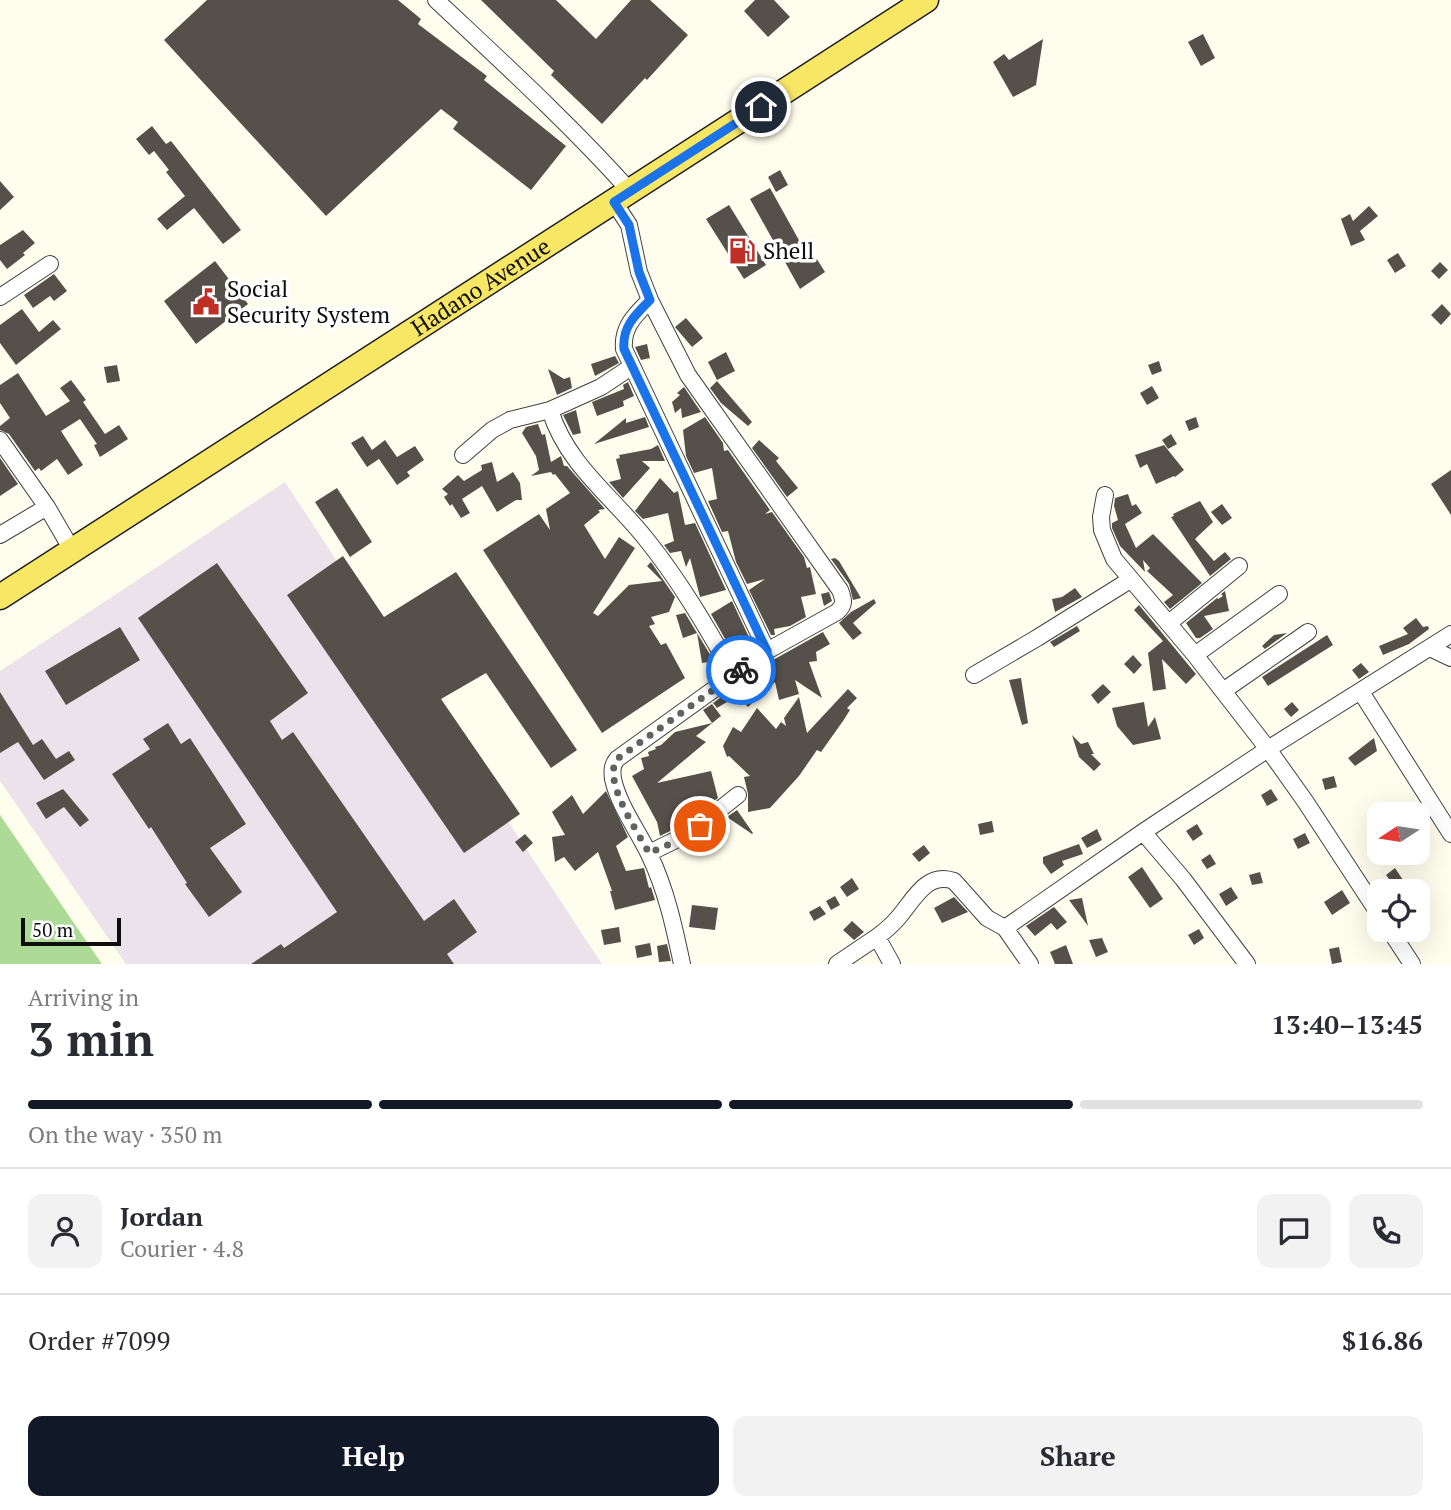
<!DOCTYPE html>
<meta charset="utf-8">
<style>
body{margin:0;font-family:"PT Serif",serif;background:#f2f2f3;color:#2b2b33;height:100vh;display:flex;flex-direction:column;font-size:26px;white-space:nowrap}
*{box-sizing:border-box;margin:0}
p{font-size:23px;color:#7c7c81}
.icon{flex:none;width:38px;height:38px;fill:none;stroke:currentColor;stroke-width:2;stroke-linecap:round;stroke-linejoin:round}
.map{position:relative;height:964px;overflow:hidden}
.sheet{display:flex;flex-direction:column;background:#fff;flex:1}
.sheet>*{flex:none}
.needle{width:46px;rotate:258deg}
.buttons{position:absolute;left:1367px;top:802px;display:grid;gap:14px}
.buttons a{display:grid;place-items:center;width:63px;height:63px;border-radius:14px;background:#fff;box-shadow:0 7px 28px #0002;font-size:35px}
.scale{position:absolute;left:21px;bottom:18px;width:100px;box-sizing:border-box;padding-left:7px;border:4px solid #0e0e0e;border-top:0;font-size:19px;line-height:24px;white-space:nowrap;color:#0e0e0e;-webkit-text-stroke:5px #fff;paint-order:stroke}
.pin{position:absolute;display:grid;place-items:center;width:60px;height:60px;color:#fff;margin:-30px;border:4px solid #fff;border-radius:50%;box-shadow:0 2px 7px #0007}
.courier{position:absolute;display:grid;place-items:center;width:70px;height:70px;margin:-35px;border:5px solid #1a73e8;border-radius:50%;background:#fff;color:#222;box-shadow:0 2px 9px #0007}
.head em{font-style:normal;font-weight:700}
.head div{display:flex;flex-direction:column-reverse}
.head{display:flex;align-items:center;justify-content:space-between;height:119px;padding:0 28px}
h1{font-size:46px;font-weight:700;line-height:52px}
.bar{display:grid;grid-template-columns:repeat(4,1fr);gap:10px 7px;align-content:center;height:84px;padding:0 28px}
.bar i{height:9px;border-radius:5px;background:#e1e1e2}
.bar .active{background:#111827}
.bar p{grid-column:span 4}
.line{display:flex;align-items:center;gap:18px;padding:0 28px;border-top:2px solid #e1e1e2}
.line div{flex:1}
.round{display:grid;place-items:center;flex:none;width:74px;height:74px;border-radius:14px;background:#f2f2f3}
.button{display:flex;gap:14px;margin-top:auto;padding:14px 28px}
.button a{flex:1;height:80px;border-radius:14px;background:#111827;color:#fff;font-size:28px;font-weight:700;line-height:80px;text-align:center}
.button a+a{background:#f2f2f3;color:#2b2b33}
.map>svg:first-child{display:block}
</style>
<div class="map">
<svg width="1451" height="964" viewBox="0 0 1451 964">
<rect width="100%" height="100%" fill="#fffeee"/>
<path fill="#ece2ec" d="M285,482L602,964H126L0,781V671Z"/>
<path fill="#adda97" d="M0,815L102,964H0Z"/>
<path fill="#56504a" d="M207,0H398L421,19L418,24L487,76L484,80L566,146L531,190L453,129L458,122L441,109L326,216L164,40Z
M481,0H556L596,39L631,0H650L688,35L647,80L645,78L602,124L551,75L554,71Z
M755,0H774L790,17L768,37L744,11Z
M1203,34L1215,58L1201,66L1188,42Z
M1043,39L1036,85L1013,97L993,62L1004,54L1009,60Z
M152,126L166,144L171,141L241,230L223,244L194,208L167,230L157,219L185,196L166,172L169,170L154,151L149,155L136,139Z
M780,170L788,185L776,192L768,177Z
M0,181L14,197L0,210Z
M770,188L810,260L815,256L825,272L800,289L750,199Z
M729,205L766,265L744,279L706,219Z
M1369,206L1378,216L1360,231L1365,240L1351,246L1341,219L1350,214L1353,221Z
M23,230L35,243L23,253L25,255L7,269L0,260V245Z
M1398,253L1406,266L1395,273L1387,260Z
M215,261L248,304L196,344L164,301Z
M1440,262L1448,270L1439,279L1431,271Z
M54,274L67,291L54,301L50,296L33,308L24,295Z
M1442,304L1451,314L1441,325L1431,315Z
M22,309L39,332L53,320L61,329L16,365L0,343V325Z
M686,318L703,338L692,347L675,327Z
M647,344L650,358L641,360L635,347Z
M726,352L735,371L717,380L708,362Z
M615,356L619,363L595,376L591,364Z
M1159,361L1162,371L1152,375L1148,365Z
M117,365L120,381L107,383L104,367Z
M548,369L564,379L570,377L572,388L557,395Z
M18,373L46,416L70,401L60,388L71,380L86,400L83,402L105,434L119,425L128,439L100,457L94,445L97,444L80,419L61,431L83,465L68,475L57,459L41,471L39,468L35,471L9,434L0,430V426L10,418L0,403V385Z
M717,381L752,422L748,426L721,403L710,388Z
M628,382L634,396L623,401L624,406L597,416L592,402L624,389L623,385Z
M1152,386L1159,398L1147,405L1140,393Z
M684,387L701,412L682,418L681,408L675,413L672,402L680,395L677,393Z
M576,410L581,433L573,435L563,415Z
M645,417L649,427L594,444L626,418V423Z
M705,417L723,443L724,451L728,450L770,510L765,514L772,512L804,557L807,568L810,567L816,594L801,597L806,617L790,626L774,629L775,635H771L749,590L765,579L747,584L736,562L728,531L722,532L708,501L717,499L712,468L694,473L686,456L683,430Z
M1196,417L1199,427L1189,431L1185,421Z
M538,424L542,435L545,434L551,462L561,456L564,466H567L605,509L598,510L600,512L584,525L605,559L619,537L635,548L593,613L598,616L629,585L662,581L647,566L651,562L675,597L669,612L651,617L655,624L649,626L661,645L666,643L685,678L602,733L483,550L539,514L550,530L546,509L570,493L555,474L553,475L551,472L531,476L539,470L536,456L522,433L526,427Z
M1171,434L1177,444L1168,449L1162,440Z
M363,436L372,450L385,440L397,457L415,446L424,460L407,472L410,476L397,485L379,459L367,467L351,443Z
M759,440L779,458L776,461L798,488L787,497L752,448Z
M658,445L665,461H642L650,468L623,498L609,482L621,479L616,459L620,458L619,455L651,449Z
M1164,445L1184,470L1175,477L1174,476L1156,484L1147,464L1140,468L1135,455Z
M0,458L18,484L0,496Z
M492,462L497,482L513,472L520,483L522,500H516L497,512L482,486L462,499L470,513L461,518L452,504L450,506L444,497L448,494L442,489L458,475L464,481L482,470L481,465Z
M1451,470V515L1431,484Z
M660,478L674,493L678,491L685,525L695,523L726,590L700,597L690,558L686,567L681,551L670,553L664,545L674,541L668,513L643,519L635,511Z
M337,488L372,542L350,557L315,502Z
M1128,494L1132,506L1136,504L1142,513L1125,524L1136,548L1153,534L1202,583L1170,609L1164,602L1173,595L1147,571L1150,568L1143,560L1145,572L1120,546L1112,528V523L1118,520L1114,506L1115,498Z
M1200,501L1213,522L1195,539L1214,561L1225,552L1231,559L1210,576L1171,517L1174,516L1173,514Z
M1222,504L1232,518L1222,525L1211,512Z
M343,556L384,617L456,572L577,750L551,768L486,673L441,699L520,814L464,853L287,595Z
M835,558L839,561L861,598L853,600L849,584L831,559Z
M217,563L308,693L270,721L282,740L293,732L424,921L454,899L477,932L447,954L454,964H251L281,944L284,948L337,912L138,618Z
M1075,588L1082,597L1055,612L1052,599L1062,597Z
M1225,591L1229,611L1204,616L1213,629L1200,638H1196L1186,623L1217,598L1218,599L1223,596L1221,594Z
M829,592L832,601L824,606L821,594Z
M874,599L876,603L853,623L862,633L853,640L839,623L851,612Z
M732,601L754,648L737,660L711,614Z
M1139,605L1196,674L1186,684L1162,659L1166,689L1153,691L1148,653L1163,641L1134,610Z
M685,613L694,628L714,661L702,663L697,633L683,638L676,615Z
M1416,618L1423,627L1428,626L1429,629L1409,644L1383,655L1379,646L1408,634L1403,628Z
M1077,626L1080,631L1054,647L1050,642Z
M120,627L140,660L66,705L45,671Z
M823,632L830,644L816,652L817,661L809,662L822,698L795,680L799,694L779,700L775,682L748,707L746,705L754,691L750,688L717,708L713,703L773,660Z
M1287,633L1265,649L1262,646L1274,635Z
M1327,635L1333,645L1268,686L1262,677Z
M1133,655L1142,665L1134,674L1124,664Z
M1361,663L1369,672L1359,679L1352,670Z
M1021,678L1028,723L1022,725L1009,680Z
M1103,684L1111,692L1098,704L1091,695Z
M848,689L857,698L847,708L850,710L843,721L821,752L817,750L799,776L770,808L748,812V794L744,777L750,776L729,756L727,757L723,746L733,727L741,732L757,708L776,729L781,722L786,726L784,718L799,697L807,733Z
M0,692L33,745L42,739L56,759L69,751L75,760L44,780L18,742L0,753Z
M1144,702L1148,727L1155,717L1161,739L1133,745L1117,726L1112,708Z
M1292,702L1299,710L1291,717L1284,709Z
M712,704L721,716L696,736L706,742L657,783L711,771L718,798L682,825L660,836L657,822L632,776L644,769L641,758L649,756L648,752L656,749L655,747L661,745L675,732L712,723L703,710Z
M168,723L181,744L190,738L246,824L210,848L242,892L209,917L185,884L187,883L151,827L149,829L112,774L150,749L143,739Z
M1072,735L1081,744L1088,742L1094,754H1091L1101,764L1094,771L1079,757Z
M1374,738L1377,751L1355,766L1348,758Z
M1334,776L1337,787L1325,790L1322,779Z
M63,789L89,820L80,827L64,807L46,819L36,803Z
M1271,789L1278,800L1267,806L1261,795Z
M606,791L628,837L616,846L626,871L644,868L649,888L651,887L655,900L615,910L610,891H612L598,852L575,871L564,857L555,862L552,837L565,835L552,812L572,795L583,814Z
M737,810L753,833L752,834L727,817Z
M992,821L994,832L980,835L978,824Z
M1197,824L1203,834L1193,841L1186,831Z
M1097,829L1102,840L1087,848L1081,838Z
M1305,833L1310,843L1298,849L1293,839Z
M525,834L533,843L523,852L515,842Z
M1079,844L1083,854L1062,861L1064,865L1051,874L1043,863V857Z
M924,845L930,853L919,862L912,854Z
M1210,854L1216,864L1207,869L1201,860Z
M1142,867L1163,899L1150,908L1128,877Z
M1395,868L1403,880L1395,887L1386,875Z
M1260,872L1263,883L1252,885L1249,875Z
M852,878L859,889L847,897L840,887Z
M1231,887L1238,898L1226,906L1219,894Z
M1342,890L1350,903L1332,915L1324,902Z
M835,896L840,905L831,910L826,901Z
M954,897L968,912L942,923L934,908Z
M1082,898L1088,926L1069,900Z
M692,905L718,908L715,930L689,927Z
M820,906L826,914L814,921L809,912Z
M1054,907L1067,922L1057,930L1051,923L1035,936L1026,926Z
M852,921L864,932L854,940L843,930Z
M619,927L621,942L604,945L601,930Z
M1199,929L1204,938L1194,945L1188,935Z
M1102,938L1108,952L1096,957L1089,940Z
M650,943L652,955L637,958L635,946Z
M667,944L671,961L659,962L657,946Z
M1066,945L1073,964H1055L1050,952Z
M1339,947L1342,962L1332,964L1329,949Z"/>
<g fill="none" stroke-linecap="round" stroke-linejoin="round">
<g stroke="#414141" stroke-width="18">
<path id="minor" d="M436,0C502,62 569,123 630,191
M614,202L629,225L639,272L650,300L688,375L840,590C844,600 845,605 837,612L767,651L617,759C612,765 612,771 613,779C619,806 637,829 649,854C666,889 674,926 682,964
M0,297L50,264
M650,300C635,315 622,327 624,349L767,651
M550,410C567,465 612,496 646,539C680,581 707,628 734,675
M0,440L47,507L72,550
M463,455L492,430L510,420L550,410L601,387L631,367
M1105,495L1101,517L1102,530L1114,559L1195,655L1268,749L1305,801L1379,914
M0,535L47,507
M1169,623L1239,566
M1430,648L1451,658
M1195,655L1279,594
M974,675L1037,638L1130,580
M1223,691L1308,632
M1361,692L1451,834
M1143,832L1183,879L1247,964
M649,853L690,833L738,795
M1389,929L1412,964
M837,964L877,937
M892,964L877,937C885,931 892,925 898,918C913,901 926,871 954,881L987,918L1005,928
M1030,964L1005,928L1143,832L1268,749L1451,634"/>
</g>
<g stroke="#1f1f1f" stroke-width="27">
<g id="primary">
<path id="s1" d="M0,597L926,0"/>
</g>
</g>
<use href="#minor" stroke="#fff" stroke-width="16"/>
<use href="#primary" stroke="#f8e665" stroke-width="24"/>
</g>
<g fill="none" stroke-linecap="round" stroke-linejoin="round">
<path stroke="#62625c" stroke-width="7" stroke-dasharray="0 12.6" d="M700,826L679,840L649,853C638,832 602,781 617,759L741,670"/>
<path stroke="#1a73e8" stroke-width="9" d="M741,670L767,651L624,349C622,327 635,315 650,300L639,272L629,225L614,202L761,107"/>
</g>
<defs>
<g id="fuel-bare" transform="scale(2.1)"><path d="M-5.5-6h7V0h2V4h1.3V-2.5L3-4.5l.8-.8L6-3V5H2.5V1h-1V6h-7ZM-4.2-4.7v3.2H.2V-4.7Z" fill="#be3026" stroke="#fff" stroke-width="2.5" paint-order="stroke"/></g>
<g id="civic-bare" transform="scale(2.1)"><path d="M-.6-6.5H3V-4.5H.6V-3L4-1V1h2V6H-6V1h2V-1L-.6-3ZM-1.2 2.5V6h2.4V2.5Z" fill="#be3026" stroke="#fff" stroke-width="2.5" paint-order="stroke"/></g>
</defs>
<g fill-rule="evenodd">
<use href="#fuel-bare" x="742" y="251"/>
<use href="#civic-bare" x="206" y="302"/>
</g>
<g text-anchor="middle" stroke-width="7" stroke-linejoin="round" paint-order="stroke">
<g font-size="23" fill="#0e0e0e" stroke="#fff" text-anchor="start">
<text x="763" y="259">Shell</text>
<text x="227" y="297">Social<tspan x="227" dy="26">Security System</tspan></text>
</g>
<g font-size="23" fill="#0e0e0e" stroke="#fff">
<text dy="8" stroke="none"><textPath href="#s1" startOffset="572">Hadano Avenue</textPath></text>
</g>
</g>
</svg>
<div class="buttons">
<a><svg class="needle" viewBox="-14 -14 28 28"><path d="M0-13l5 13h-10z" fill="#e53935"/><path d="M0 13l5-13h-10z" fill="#7c7c81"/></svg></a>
<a><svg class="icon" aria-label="locate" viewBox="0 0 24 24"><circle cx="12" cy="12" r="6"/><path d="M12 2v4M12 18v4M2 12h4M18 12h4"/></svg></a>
</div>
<div class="scale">50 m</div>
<div class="pin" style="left:700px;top:826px;background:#ea580c"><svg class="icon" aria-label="bag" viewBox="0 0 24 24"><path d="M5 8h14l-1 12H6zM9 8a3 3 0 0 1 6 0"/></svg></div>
<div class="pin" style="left:761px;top:107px;background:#1f2937"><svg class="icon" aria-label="home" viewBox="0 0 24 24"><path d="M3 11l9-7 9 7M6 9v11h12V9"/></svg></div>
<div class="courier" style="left:741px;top:670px"><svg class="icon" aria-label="bike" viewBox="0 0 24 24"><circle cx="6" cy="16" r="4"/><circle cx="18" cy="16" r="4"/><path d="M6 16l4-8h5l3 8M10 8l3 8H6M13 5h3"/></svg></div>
</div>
<section class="sheet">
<div class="head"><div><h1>3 min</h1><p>Arriving in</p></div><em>13:40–13:45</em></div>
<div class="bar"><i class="active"></i><i class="active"></i><i class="active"></i><i></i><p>On the way · 350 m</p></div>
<div class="line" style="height:126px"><a class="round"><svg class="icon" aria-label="person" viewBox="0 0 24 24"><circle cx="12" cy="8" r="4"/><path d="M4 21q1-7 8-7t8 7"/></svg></a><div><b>Jordan</b><p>Courier · 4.8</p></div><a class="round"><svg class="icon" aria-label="chat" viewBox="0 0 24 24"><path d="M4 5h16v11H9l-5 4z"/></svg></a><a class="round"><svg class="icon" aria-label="phone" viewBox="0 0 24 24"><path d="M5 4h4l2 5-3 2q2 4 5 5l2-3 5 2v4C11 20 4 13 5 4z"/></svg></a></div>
<div class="line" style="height:91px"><div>Order #7099</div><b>$16.86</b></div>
<div class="button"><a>Help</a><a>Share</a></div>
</section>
